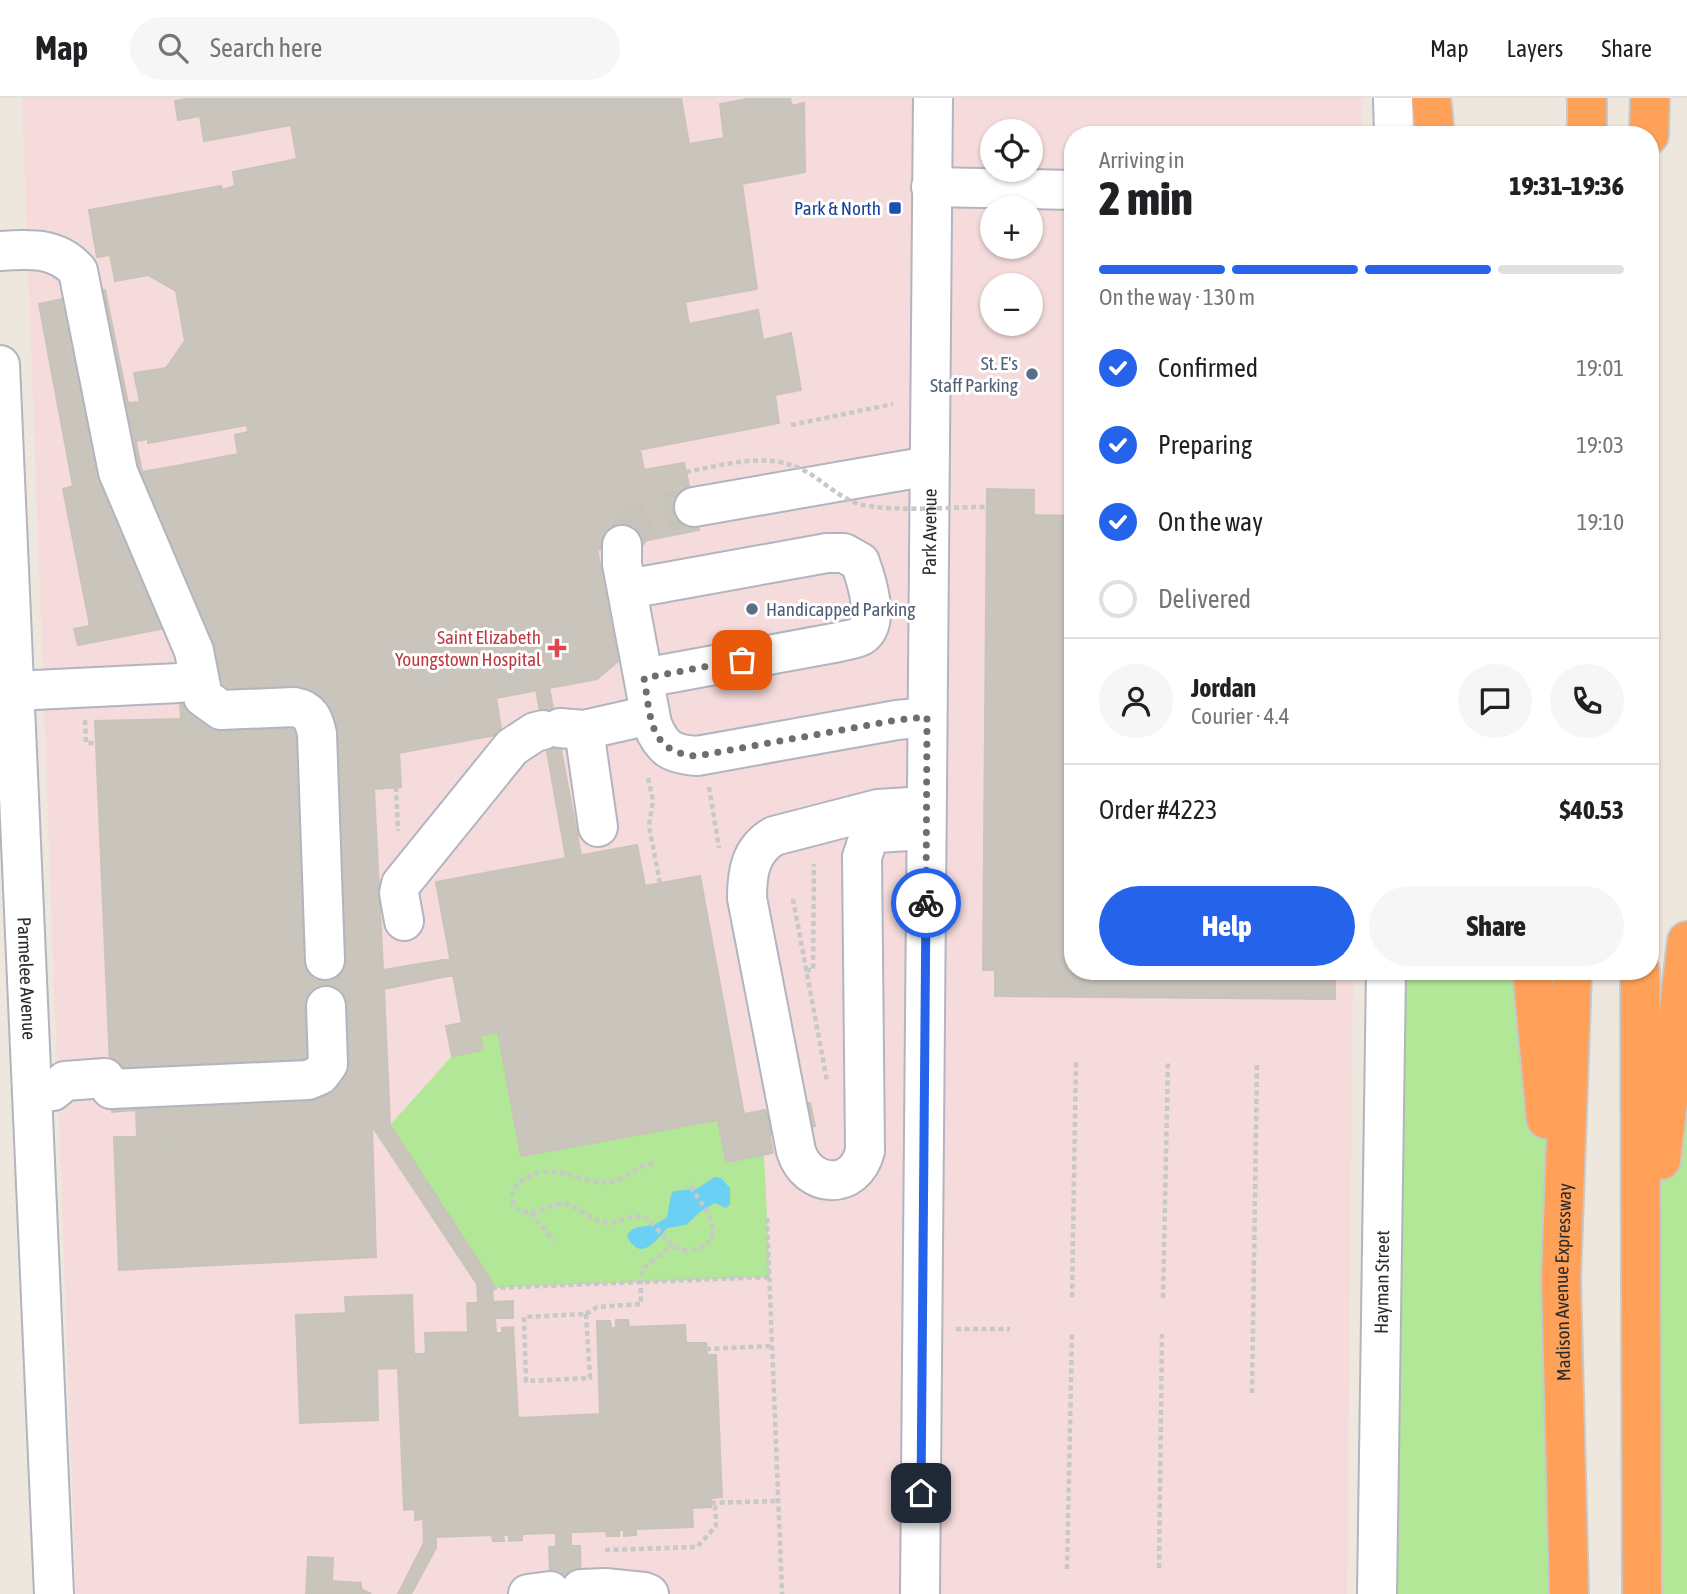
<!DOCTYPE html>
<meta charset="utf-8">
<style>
body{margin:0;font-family:"Asap Condensed",sans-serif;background:#f6f6f6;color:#202124;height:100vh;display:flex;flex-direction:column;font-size:26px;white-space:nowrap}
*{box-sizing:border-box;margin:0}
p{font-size:23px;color:#757577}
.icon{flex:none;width:38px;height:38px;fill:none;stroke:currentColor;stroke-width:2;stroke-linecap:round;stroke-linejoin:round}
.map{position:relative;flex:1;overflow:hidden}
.side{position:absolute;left:1064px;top:28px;width:595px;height:854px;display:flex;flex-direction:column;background:#fff;border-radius:28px;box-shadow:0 2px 5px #0004}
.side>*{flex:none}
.fabs{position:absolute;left:980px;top:21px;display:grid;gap:14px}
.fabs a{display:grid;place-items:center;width:63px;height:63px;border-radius:50%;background:#fff;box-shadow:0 2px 5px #0004;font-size:35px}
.pin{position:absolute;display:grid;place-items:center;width:60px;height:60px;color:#fff;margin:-30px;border-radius:14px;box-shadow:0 4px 10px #0006}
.courier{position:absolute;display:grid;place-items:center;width:70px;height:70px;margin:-35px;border:5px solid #2563eb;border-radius:50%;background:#fff;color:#222;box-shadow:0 2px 9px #0007}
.overview em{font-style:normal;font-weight:800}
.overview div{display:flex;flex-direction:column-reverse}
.overview{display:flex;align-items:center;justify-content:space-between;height:119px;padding:0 35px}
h1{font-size:46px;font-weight:800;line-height:52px}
.bar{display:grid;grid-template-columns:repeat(4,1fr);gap:10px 7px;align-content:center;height:84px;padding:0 35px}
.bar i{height:9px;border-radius:5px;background:#e0e0e0}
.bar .active{background:#2563eb}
.bar p{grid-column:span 4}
.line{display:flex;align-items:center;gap:18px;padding:0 35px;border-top:2px solid #e0e0e0}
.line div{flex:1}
.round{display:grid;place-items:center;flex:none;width:74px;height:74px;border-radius:37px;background:#f6f6f6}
ol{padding:0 35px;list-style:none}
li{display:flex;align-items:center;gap:21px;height:77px}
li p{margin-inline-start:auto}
li .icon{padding:7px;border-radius:50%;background:#2563eb;color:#fff;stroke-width:4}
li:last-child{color:#757577}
li i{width:38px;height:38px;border:4px solid #e0e0e0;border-radius:50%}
.button{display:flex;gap:14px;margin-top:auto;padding:14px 35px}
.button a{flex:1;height:80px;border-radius:42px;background:#2563eb;color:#fff;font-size:28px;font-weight:800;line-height:80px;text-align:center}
.button a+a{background:#f6f6f6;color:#202124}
header{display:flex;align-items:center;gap:42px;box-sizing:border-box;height:98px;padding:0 35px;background:#fff;border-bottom:2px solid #e0e0e0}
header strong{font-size:33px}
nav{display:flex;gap:38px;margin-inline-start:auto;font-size:24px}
.search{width:490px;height:63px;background:#f6f6f6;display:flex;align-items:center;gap:18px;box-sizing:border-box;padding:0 24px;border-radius:38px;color:#757577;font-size:26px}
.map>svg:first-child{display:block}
</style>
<header>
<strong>Map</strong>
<div class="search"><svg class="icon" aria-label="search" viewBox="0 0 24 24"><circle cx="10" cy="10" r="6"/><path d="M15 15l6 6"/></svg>Search here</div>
<nav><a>Map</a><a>Layers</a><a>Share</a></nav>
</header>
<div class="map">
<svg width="1687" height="1496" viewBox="0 0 1687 1496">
<rect width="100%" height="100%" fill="#eee7de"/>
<path fill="#f5dbdc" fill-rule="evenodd" d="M22,0H1363L1362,37H1073V873H1353L1347,1496H76ZM992,33H1031V72H992ZM992,110H1031V149H992ZM992,187H1031V226H992Z"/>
<path fill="#b2e798" d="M1687,843V1496H1642L1641,1227Z
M1386,873H1532L1561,1181L1569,1496H1377Z
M498,934L521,1058L718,1022L726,1064L764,1057L770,1179L492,1190L390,1027L452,958L482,952L480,938Z"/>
<path fill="#6cd0f5" d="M715,1079L721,1080L730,1090V1106L726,1110L715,1105L700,1114L686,1127L667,1130C655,1145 640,1164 627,1138C633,1126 644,1130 655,1126C659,1124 663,1122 667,1119L671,1097L674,1093L696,1091Z"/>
<path fill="#c9c5bc" stroke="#cac3b7" stroke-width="2" d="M192,0H681L689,46L724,40L720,6L752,0H790L792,8L804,5L805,74L742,86L757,191L685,204L689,226L758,212L763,242L791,235L801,292L775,297L779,325L560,367L563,386L584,399L589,407L618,563L597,581L496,600L502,636L376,659L359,570L224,577L222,548L209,549L203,523L194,524L165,370L238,356L235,337L248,334L247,327L148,345V341L136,343L128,305L140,304L134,275L166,270L185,243L176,193L148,177L115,183L110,157L97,159L89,112L221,88L222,92L235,88L233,74L297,61L291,27L204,43L200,18L178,22L175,3Z
M105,192L142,374L165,370L194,524L209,549L222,548L224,577L341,571L356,648L372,1028L137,1037L136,1012L112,1014L95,623L181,621L178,569L171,529L78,547L74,531L90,528L63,391L73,388L39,206Z
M640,352L644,372L684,365L699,432L597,452L589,407L584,399L563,386L560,367Z
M987,391L1034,392V417L1073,418V873H1348V876H1335V901L995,898V872H983Z
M359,570L376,659L399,654L401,689L374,691L383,872L450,861L453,877L384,891L390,1027L492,1184L493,1204H478L477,1186L372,1028L356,648L341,571Z
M549,589L581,757L566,760L536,592Z
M637,747L645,788L700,778L744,1016L765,1012L773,1055L726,1064L718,1022L521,1058L498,934L480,938L483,952L452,958L446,928L462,925L436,784Z
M810,1005L815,1028L770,1037L765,1014Z
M372,1028L376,1159L119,1172L114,1039Z
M412,1197L414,1256H426L425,1235L468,1234L467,1205L513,1203V1220H495L496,1235H502V1230L513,1229L518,1320L600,1316L597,1223H610L611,1230H616V1222H628L629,1229L685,1227L686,1245H706L707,1257H716L722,1399L711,1400V1409L692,1410L693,1429L636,1431V1437L624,1438V1432H619V1438H607L606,1433L522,1436V1442L509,1443V1437H503L504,1443H493L492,1437L436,1439L435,1420L415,1422V1411L404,1412L398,1270L377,1271L378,1322L300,1325L296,1217L346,1215L345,1199Z
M435,1420L436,1450L411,1496H398L424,1445L423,1421Z
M556,1435H571V1448H580L581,1496H551L549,1449H556Z
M308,1459L333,1460L332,1483L361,1485V1491L371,1496H306Z"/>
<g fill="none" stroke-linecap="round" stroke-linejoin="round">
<path stroke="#c7c2ba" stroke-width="38" stroke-dasharray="38 19" stroke-linecap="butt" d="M622,447C636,415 663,415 694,409"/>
<g stroke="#b2b4c0" stroke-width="42">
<g id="minor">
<path d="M1393,0L1394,37"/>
<path d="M931,89L1073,92"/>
<path d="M0,153C30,151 57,149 78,173L118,374L194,553L203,599L221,612L294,609C310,612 314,621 317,636L325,862"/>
<path id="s1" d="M0,267L54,1496"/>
<path d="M694,409L929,368"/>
<path d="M622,447V466L652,626C662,650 670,656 697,658L897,622L927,619"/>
<path d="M628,491L827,455H844L860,464C866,481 881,525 861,538C856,541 846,542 839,544L644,580"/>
<path d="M14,593L179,585"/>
<path d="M560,630L584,632L650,617"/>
<path d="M584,632L598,729"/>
<path d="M926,732L876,735L868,741L862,759L865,1053C855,1093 808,1091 796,1053L747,800C747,775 750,752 774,738L878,711L926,708"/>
<path d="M404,823L399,795L401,786L512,649L535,634L543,632"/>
<path d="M111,991L308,982L320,977L328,966L326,908"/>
<path d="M32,994L53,993L65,983L105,980L111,991"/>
<path d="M581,1491L605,1490L644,1494L649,1496"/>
<path d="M528,1496L550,1493"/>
<path id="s2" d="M920,1496L933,0"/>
<path id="s3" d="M1377,1496L1386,873"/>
</g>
</g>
<g stroke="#c8c8c8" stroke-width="42">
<g id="highway">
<path d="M1431,0L1435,37"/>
<path d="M1587,37V0"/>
<path d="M1649,37L1650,0"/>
<path d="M1532,873L1546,1021"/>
<path d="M1640,873L1642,1496"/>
<path d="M1661,1062L1687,843"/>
<path id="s4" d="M1569,1496L1561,1181L1572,873"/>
</g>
</g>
<path stroke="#c8c8c8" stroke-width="4.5" stroke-dasharray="5 3.5" stroke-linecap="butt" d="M791,327L893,306
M85,622L86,645H97
M648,680L653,702L649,728L660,785
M396,689L398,733
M709,689L719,750
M793,801L827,983
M806,872H813L814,766
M653,1065C637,1067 627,1082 609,1084C579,1087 552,1060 521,1083C515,1088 511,1094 512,1101C518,1128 548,1105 564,1106C581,1108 591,1124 608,1125C620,1125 626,1116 644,1119C657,1127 664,1143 677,1150C683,1153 693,1153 699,1150C731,1139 698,1101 688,1085
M531,1115L554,1143
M767,1120L782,1496
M492,1190L770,1179
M1072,1199L1076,962
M1163,1200L1168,963
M586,1216L590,1280L526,1283L524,1219Z
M586,1216L597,1209L641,1206C640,1158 643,1175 673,1146
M956,1231H1010
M706,1251L773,1248
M1252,1295L1257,964
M711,1405L778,1403
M605,1452L697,1449L716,1428L715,1405
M1159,1470L1162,1236
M1067,1471L1072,1235"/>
<use href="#minor" stroke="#fff" stroke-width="38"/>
<use href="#highway" stroke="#ffa158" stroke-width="38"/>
<path stroke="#c8c8c8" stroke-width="4.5" stroke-dasharray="5 3.5" stroke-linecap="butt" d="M686,374C724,367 766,353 803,372C823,382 839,401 863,407C899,414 949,409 987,409"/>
</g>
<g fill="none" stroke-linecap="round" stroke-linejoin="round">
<path stroke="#706d6a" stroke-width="7" stroke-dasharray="0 12.6" d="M742,562L644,580C651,619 648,655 697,658L897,622L927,619L926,805"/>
<path stroke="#2563eb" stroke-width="9" d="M921,1395L926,805"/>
</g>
<rect fill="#1a4fb4" stroke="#fff" stroke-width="2.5" x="888" y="103" width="14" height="14" rx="3.5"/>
<g fill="#5c6f8a" stroke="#fff" stroke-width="2.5">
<circle cx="1032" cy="276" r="7"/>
<circle cx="752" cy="511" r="7"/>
</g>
<path fill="#e0444e" stroke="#fff" stroke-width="2.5" d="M553.5 539.5h7v7h7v7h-7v7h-7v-7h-7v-7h7z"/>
<g text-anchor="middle" stroke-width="6" stroke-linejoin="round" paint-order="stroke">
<g font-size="19" fill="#164399" stroke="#fff" text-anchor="end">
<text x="881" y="117">Park &amp; North</text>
</g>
<g font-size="19" fill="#4e5e75" stroke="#fff" text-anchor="end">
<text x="1018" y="272">St. E's<tspan x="1018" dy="22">Staff Parking</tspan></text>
<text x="766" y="518" text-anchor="start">Handicapped Parking</text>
</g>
<g font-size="19" fill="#2c2c2c" stroke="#fff">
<text dy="7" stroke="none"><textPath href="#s2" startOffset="1062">Park Avenue</textPath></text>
<text dy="7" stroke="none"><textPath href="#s1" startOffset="614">Parmelee Avenue</textPath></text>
<text dy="7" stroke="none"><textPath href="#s3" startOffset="312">Hayman Street</textPath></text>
<text dy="7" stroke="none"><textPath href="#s4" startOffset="312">Madison Avenue Expressway</textPath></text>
</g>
<g font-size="19" fill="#be3a42" stroke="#fff" text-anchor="end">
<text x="541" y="546">Saint Elizabeth<tspan x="541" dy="22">Youngstown Hospital</tspan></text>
</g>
</g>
</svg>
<div class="fabs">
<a><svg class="icon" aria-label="locate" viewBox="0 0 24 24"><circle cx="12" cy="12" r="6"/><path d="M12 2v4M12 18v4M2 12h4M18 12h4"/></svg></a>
<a>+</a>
<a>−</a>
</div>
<div class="pin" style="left:742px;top:562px;background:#ea580c"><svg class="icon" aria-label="bag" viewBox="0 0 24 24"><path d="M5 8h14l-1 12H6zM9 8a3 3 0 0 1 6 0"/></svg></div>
<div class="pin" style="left:921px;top:1395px;background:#1f2937"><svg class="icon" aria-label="home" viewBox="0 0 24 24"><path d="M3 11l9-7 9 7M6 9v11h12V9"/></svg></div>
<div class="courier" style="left:926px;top:805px"><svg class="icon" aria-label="bike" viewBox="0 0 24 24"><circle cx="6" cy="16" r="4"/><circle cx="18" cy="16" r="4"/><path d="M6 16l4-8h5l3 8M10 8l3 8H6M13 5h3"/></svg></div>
<section class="side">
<div class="overview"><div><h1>2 min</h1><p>Arriving in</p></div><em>19:31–19:36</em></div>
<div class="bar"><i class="active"></i><i class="active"></i><i class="active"></i><i></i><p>On the way · 130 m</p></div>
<ol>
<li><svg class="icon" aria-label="check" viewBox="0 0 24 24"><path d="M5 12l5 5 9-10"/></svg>Confirmed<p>19:01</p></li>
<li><svg class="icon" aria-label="check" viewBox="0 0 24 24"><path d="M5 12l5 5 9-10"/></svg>Preparing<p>19:03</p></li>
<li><svg class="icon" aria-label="check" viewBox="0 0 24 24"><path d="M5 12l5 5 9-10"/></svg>On the way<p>19:10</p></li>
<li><i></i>Delivered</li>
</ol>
<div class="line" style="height:126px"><a class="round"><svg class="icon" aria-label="person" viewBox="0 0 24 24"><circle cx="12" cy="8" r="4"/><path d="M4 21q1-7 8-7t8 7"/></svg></a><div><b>Jordan</b><p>Courier · 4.4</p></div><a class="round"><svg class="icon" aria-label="chat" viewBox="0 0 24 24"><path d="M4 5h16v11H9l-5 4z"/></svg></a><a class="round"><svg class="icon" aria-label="phone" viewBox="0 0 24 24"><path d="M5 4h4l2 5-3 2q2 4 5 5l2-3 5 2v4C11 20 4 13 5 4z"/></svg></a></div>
<div class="line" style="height:91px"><div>Order #4223</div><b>$40.53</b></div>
<div class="button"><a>Help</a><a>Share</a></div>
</section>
</div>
